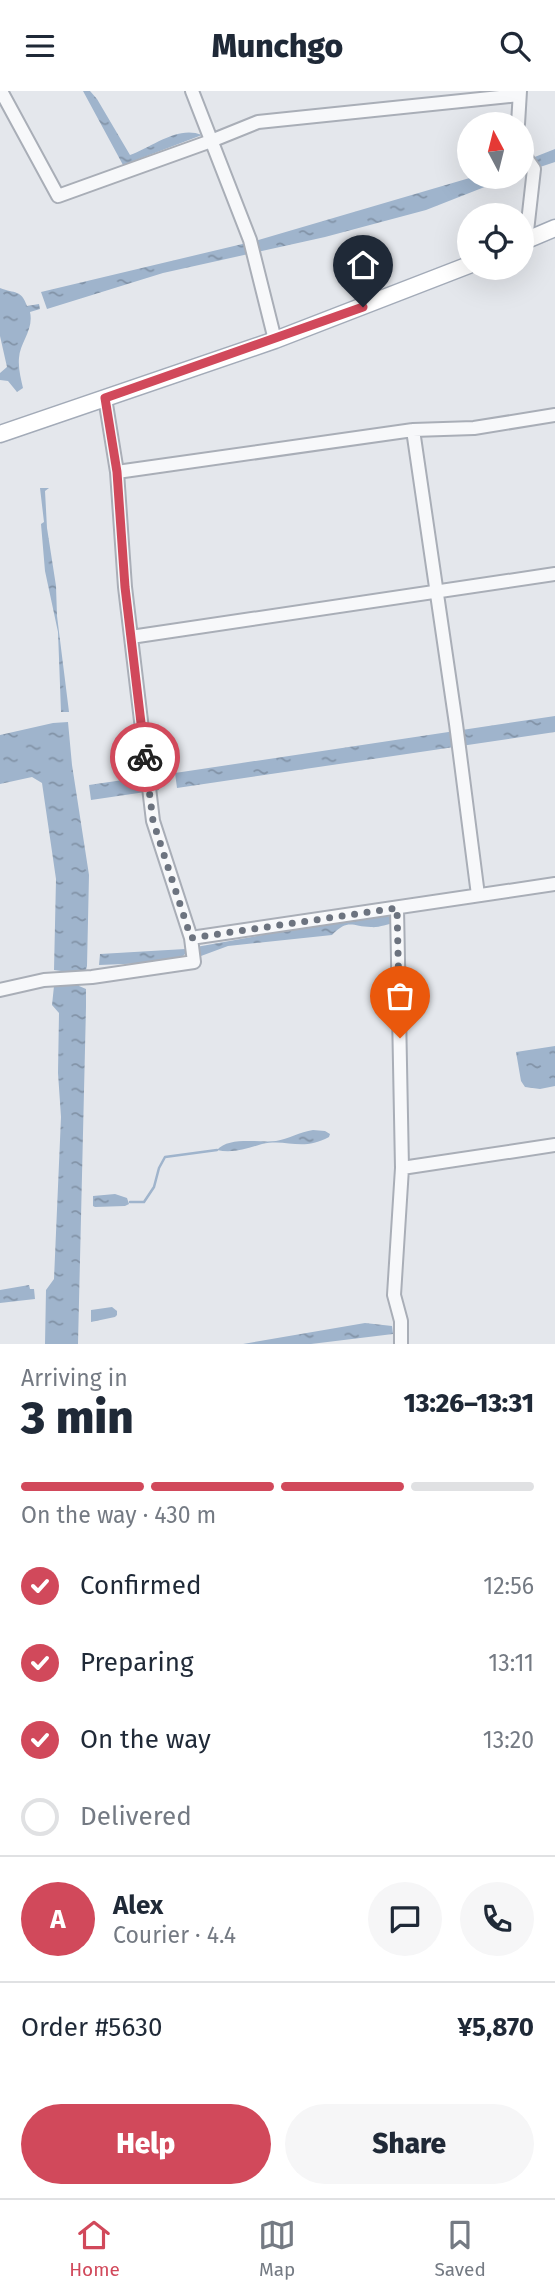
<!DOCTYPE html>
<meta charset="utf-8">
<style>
body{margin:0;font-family:"Fira Sans",sans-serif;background:#f6f6f7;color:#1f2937;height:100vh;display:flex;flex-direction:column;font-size:26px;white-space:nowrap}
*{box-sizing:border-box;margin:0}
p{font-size:23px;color:#747a83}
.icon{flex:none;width:38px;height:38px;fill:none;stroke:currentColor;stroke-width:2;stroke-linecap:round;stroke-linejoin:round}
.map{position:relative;height:1253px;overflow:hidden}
.sheet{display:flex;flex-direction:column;background:#fff;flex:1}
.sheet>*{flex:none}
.needle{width:46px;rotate:353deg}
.controls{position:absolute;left:457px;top:21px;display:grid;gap:14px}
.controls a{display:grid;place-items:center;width:77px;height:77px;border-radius:50%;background:#fff;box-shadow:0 7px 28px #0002;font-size:35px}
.pin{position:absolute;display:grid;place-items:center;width:60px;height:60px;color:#fff;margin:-72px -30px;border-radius:50% 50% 50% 0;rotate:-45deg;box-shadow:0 0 7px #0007}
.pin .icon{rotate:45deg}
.courier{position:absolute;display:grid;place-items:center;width:70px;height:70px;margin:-35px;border:5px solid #d1495b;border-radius:50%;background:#fff;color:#222;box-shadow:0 2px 9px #0007}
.summary em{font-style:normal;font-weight:800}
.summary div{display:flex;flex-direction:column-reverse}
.summary{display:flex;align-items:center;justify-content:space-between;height:119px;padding:0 21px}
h1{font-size:46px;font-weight:800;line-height:52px}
.bar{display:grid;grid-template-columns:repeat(4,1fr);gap:10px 7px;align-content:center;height:84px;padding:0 21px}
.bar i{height:9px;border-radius:5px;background:#e0e1e3}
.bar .current{background:#d1495b}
.bar p{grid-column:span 4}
.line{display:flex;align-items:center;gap:18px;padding:0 21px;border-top:2px solid #e0e1e3}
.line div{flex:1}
.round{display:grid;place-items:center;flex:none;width:74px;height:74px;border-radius:37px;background:#f6f6f7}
ol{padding:0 21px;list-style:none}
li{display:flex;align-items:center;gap:21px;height:77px}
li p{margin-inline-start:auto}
li .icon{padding:7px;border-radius:50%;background:#d1495b;color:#fff;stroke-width:4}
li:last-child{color:#747a83}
li i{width:38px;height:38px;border:4px solid #e0e1e3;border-radius:50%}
.button{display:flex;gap:14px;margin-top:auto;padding:14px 21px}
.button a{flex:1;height:80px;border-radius:42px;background:#d1495b;color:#fff;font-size:28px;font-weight:800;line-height:80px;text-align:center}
.button a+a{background:#f6f6f7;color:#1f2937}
header{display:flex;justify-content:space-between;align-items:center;height:91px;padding:0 21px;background:#fff;font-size:32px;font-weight:800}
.dock{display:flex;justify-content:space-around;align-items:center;height:98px;border-top:2px solid #e0e1e3;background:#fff;font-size:19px;color:#747a83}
.dock a{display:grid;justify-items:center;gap:4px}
.dock .current{color:#d1495b}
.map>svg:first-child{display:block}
</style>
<header><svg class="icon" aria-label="menu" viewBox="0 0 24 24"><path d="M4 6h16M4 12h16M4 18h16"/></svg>Munchgo<svg class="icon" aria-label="search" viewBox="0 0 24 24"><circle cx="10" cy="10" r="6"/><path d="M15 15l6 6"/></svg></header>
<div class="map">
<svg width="555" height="1253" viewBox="0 0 555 1253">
<defs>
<pattern id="water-ripples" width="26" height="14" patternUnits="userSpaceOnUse" patternTransform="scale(1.75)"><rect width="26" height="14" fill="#9fb4cc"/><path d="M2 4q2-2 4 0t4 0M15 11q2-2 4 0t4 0" fill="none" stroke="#8293a7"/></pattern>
</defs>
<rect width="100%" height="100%" fill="#e4e7ec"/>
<path fill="url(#water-ripples)" d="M83,0H90L97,8L130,64C152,56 178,34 202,44L123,74Z
M555,58V71L522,82V71Z
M473,86H510L426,119L325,146L163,182L47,218L41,201L255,150Z
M0,197C15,203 21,198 27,215L39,213L40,218L30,221C34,239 20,251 19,267C18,277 21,288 23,297L17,301L8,290L0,289V282L7,276L0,245Z
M40,397H49L45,400L47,437L56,495L57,525L69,621H61L58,541L45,480L41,433L44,431Z
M555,625V641L177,697L175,682Z
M68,631L72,674L89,784L87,875L86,879L79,880V895L86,898V916L78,1253H45L46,1199L54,1188L61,1026L58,982L59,922L52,914L54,895L60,896L61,880L54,879L56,788L42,692L32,686L0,693V644L53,632Z
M157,684L159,699L91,709L89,694Z
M392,825L395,832C387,833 378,837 371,836C352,836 349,827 332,844L228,855L201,865L196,861L186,862L183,865L148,872L99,874L100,863L185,858L329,832Z
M555,955V995L540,998L525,996L521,990L516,961Z
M313,1039L325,1040L330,1043L329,1046C301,1061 287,1047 262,1053C248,1057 233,1063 217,1059C229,1045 259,1052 276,1050C288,1048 300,1041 313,1039Z
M115,1103L127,1107L129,1113L125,1115L95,1116L93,1115V1105Z
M29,1194L30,1198H34L35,1208L0,1212V1199Z
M112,1216L117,1220V1224L115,1226L91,1231V1219Z
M365,1232L392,1235L393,1243L311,1253H243Z"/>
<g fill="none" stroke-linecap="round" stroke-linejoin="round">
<path stroke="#9fb4cc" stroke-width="2.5" d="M130,1111H144L154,1096L159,1077L165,1066L217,1059"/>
<g stroke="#a9aeb7" stroke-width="16">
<path id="minor" d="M1,0L58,105L211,50L258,31L519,4
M192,0L250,149L275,249
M518,33L520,0
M522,61L534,78L526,149
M413,339L456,633L478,804
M117,381L413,339L474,337L555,324
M131,546L555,483
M397,817L402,1077L394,1204L401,1230V1253
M191,847L555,793
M0,899L44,889L92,886L194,871L191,847L153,730L125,496L117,381L105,307
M402,1077L555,1054"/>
</g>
<g stroke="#a3abb8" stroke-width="19">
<path id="major" d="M522,151L555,137
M0,343L275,249L469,174"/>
</g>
<use href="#minor" stroke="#f7f8fa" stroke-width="12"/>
<use href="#major" stroke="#fff" stroke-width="16"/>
</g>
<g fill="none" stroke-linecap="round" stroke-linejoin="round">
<path stroke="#6c737f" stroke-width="7" stroke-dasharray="0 12.6" d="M145,666L153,730L191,847L397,817L400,947"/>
<path stroke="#d1495b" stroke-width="9" d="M145,666L125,496L117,381L105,307L363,216"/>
</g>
</svg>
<div class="controls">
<a><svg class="needle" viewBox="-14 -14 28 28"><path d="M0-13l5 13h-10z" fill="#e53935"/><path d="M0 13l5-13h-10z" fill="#747a83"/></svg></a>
<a><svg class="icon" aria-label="locate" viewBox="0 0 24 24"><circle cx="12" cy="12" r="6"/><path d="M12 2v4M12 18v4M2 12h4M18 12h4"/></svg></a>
</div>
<div class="pin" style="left:400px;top:947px;background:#ea580c"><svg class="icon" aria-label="bag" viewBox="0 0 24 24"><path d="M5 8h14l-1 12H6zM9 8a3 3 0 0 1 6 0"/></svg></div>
<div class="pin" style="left:363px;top:216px;background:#1f2937"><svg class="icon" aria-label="home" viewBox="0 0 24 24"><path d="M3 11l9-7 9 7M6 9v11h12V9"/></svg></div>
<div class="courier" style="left:145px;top:666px"><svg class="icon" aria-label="bike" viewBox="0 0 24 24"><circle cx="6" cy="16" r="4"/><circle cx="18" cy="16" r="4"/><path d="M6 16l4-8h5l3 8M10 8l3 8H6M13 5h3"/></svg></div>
</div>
<section class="sheet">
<div class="summary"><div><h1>3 min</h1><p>Arriving in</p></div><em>13:26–13:31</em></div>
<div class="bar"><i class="current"></i><i class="current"></i><i class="current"></i><i></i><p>On the way · 430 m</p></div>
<ol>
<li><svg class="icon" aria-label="check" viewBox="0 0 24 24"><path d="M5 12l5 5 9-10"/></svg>Confirmed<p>12:56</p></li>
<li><svg class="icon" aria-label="check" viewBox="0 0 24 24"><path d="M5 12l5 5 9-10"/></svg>Preparing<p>13:11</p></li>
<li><svg class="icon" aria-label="check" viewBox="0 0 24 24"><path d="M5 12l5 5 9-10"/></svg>On the way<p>13:20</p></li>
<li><i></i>Delivered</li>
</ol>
<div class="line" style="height:126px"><b class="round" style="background:#d1495b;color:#fff">A</b><div><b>Alex</b><p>Courier · 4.4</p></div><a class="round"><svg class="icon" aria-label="chat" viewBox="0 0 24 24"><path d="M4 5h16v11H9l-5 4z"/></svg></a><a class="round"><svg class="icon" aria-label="phone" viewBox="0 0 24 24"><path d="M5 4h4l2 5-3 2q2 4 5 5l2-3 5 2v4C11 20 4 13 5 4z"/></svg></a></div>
<div class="line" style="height:91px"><div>Order #5630</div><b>¥5,870</b></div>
<div class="button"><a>Help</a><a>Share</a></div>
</section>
<nav class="dock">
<a class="current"><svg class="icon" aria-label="home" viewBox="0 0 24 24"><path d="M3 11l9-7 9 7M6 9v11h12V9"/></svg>Home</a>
<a><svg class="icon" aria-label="map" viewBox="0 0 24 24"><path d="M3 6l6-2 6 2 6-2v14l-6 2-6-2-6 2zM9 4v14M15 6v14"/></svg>Map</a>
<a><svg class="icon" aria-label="saved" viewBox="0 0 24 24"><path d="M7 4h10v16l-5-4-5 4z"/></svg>Saved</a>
</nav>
